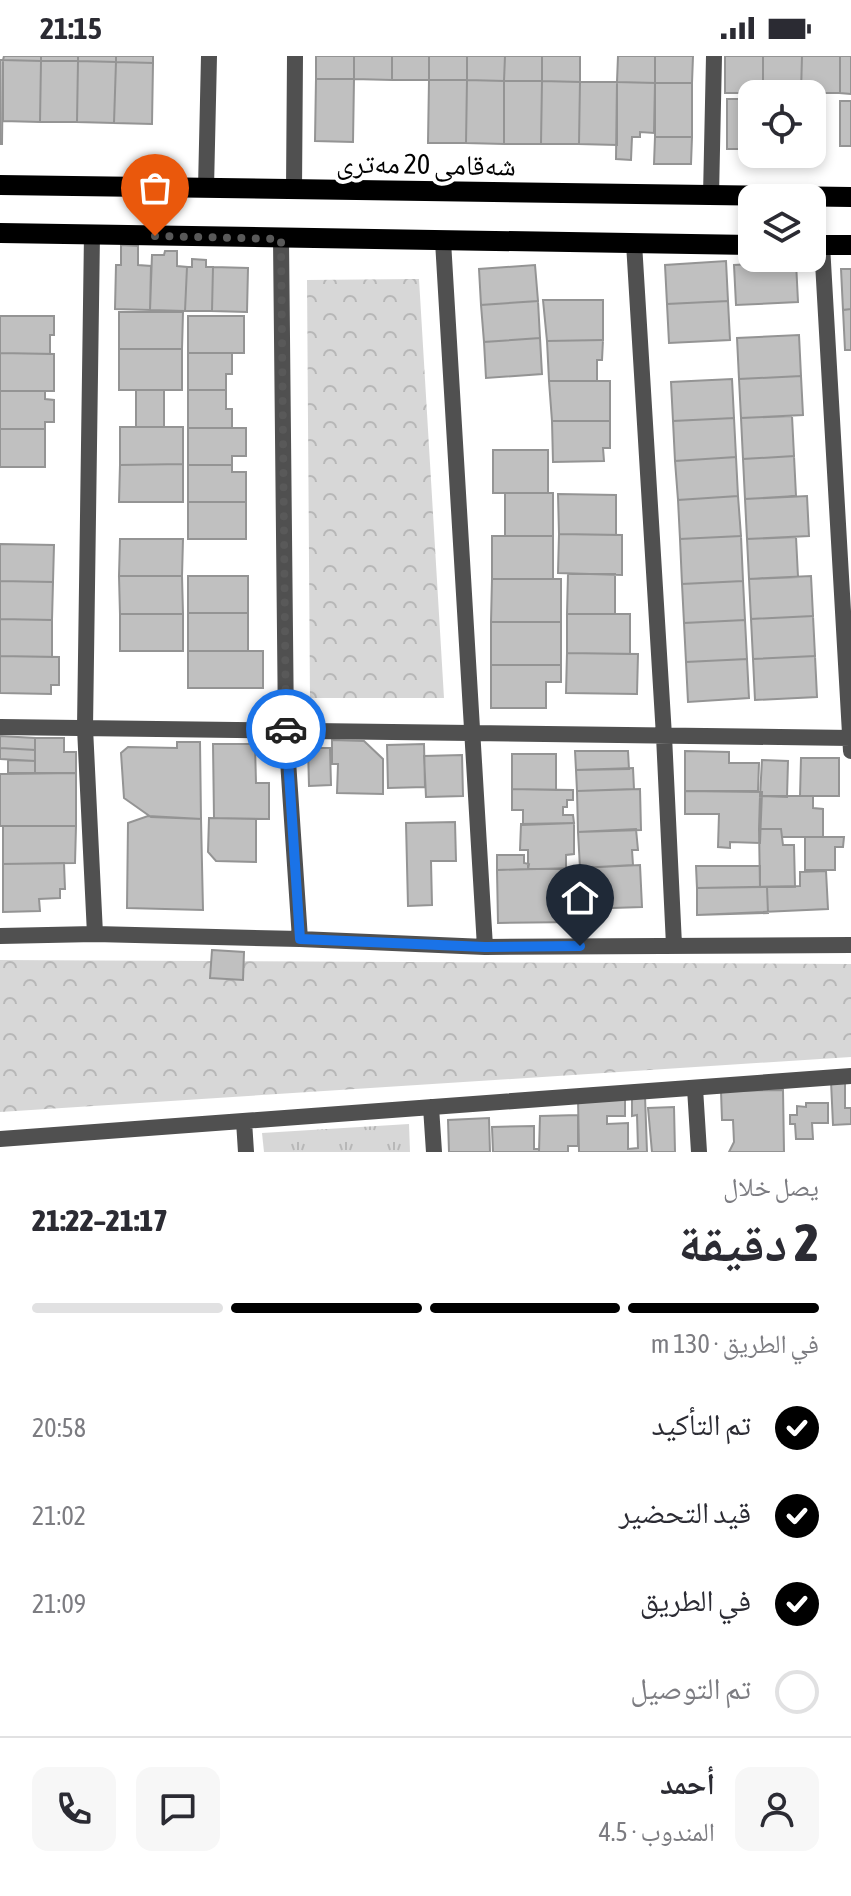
<!DOCTYPE html>
<html lang="ar">
<meta charset="utf-8">
<style>
body{margin:0;font-family:"Asap Condensed","Noto Naskh Arabic",sans-serif;background:#f7f7f7;color:#2b2b33;direction:rtl;height:100vh;display:flex;flex-direction:column;font-size:30px;white-space:nowrap}
*{box-sizing:border-box;margin:0}
p{font-size:26px;color:#7c7c81}
.icon{flex:none;width:44px;height:44px;fill:none;stroke:currentColor;stroke-width:2;stroke-linecap:round;stroke-linejoin:round}
.map{position:relative;height:1096px;overflow:hidden;direction:ltr}
.details{display:flex;flex-direction:column;background:#fff;flex:1}
.details>*{flex:none}
.fabs{position:absolute;left:738px;top:24px;display:grid;gap:16px}
.fabs a{display:grid;place-items:center;width:88px;height:88px;border-radius:16px;background:#fff;box-shadow:0 4px 12px #0003;font-size:40px}
.pin{position:absolute;display:grid;place-items:center;width:68px;height:68px;color:#fff;margin:-82px -34px;border-radius:50% 50% 50% 0;rotate:-45deg;box-shadow:0 0 8px #0007}
.pin .icon{rotate:45deg}
.courier{position:absolute;display:grid;place-items:center;width:80px;height:80px;margin:-40px;border:6px solid #1a73e8;border-radius:50%;background:#fff;color:#222;box-shadow:0 2px 10px #0007}
.head em{font-style:normal;font-weight:800}
.head div{display:flex;flex-direction:column-reverse}
.head{display:flex;align-items:center;justify-content:space-between;height:136px;padding:0 32px}
h1{font-size:52px;font-weight:800;line-height:60px}
.bar{display:grid;grid-template-columns:repeat(4,1fr);gap:12px 8px;align-content:center;height:96px;padding:0 32px}
.bar i{height:10px;border-radius:6px;background:#e1e1e2}
.bar .on{background:#000}
.bar p{grid-column:span 4}
.line{display:flex;align-items:center;gap:20px;padding:0 32px;border-top:2px solid #e1e1e2}
.line div{flex:1}
.round{display:grid;place-items:center;flex:none;width:84px;height:84px;border-radius:16px;background:#f7f7f7}
ol{padding:0 32px;list-style:none}
li{display:flex;align-items:center;gap:24px;height:88px}
li p{margin-inline-start:auto}
li .icon{padding:8px;border-radius:50%;background:#000;color:#fff;stroke-width:4}
li:last-child{color:#7c7c81}
li i{width:44px;height:44px;border:4px solid #e1e1e2;border-radius:50%}
.status{display:flex;justify-content:space-between;align-items:center;height:56px;padding:0 40px;background:#fff;direction:ltr}
.status svg{height:22px;fill:currentColor}
.map>svg:first-child{display:block}
</style>
<div class="status"><b>21:15</b><svg viewBox="0 0 49 12"><path d="M0 12V9h3v3zM5 12V6h3v6zM10 12V3h3v9zM15 12V0h3v12zM26 1h20v11H26zM47 4h2v5h-2z"/></svg></div>
<div class="map">
<svg width="851" height="1096" viewBox="0 0 851 1096">
<defs>
<pattern id="grass-tufts" width="24" height="20" patternUnits="userSpaceOnUse" patternTransform="scale(2)"><rect width="24" height="20" fill="#d7d7d7"/><path d="M3 7l-1-3M5 7V3M7 7l1-3M15 17l-1-3M17 17v-4M19 17l1-3" fill="none" stroke="#b7b7b7"/></pattern>
<pattern id="park-crowns" width="20" height="18" patternUnits="userSpaceOnUse" patternTransform="scale(2)"><rect width="20" height="18" fill="#d7d7d7"/><path d="M2 6a3 3 0 1 1 6 0M12 15a3 3 0 1 1 6 0" fill="none" stroke="#b7b7b7"/></pattern>
</defs>
<rect width="100%" height="100%" fill="#fff"/>
<path fill="url(#grass-tufts)" d="M409,1068L410,1096H264L262,1077Z"/>
<path fill="url(#park-crowns)" d="M419,223L444,642H310L307,224Z
M0,904L851,908V1001L0,1056Z"/>
<path fill="#c0c0c0" stroke="#949494" stroke-width="2" d="M4,0H41V5L3,4Z
M41,0H78V5H41Z
M78,0H116V6L78,5Z
M116,0H153V7L116,6Z
M316,0H354V23H316Z
M354,0H392V24L354,23Z
M392,0H429V24H392Z
M429,0H467V24H429Z
M467,0H505L504,25L467,24Z
M505,0H542V25H504Z
M542,0H580V26L542,25Z
M618,0H655V27L617,26Z
M655,0H693L692,27H655Z
M725,0H763V37H725Z
M763,0H802L801,37H763Z
M802,0H840V37H801Z
M840,0H851V38L840,37Z
M0,4H3L2,88H0Z
M3,4L41,5L40,66L3,65Z
M41,5H78L77,66H40Z
M78,5L116,6L114,67L77,66Z
M116,6L153,7L152,68L114,67Z
M316,23H354L353,86L315,85Z
M429,24H467L466,87H428Z
M467,24L504,25V88L466,87Z
M504,25H542L541,88H504Z
M542,25L580,26L579,88H541Z
M580,26H617V89L579,88Z
M617,26L655,27L654,77L640,76V81H632L631,104L616,103Z
M655,27H692V81H655Z
M727,43H752V93H727Z
M840,45H851V90H840Z
M655,81H692L691,108H654Z
M121,189L138,190V209L151,210L150,254L115,253L116,209H121Z
M165,195H177V210L187,211L185,255L150,254L152,199H164Z
M192,203L206,204V211H213L212,255H185L187,211H192Z
M726,205L728,245L667,248L665,209Z
M796,206L798,246L736,249L734,209Z
M535,209L538,245L481,249L479,213Z
M213,211L248,212L247,256L212,255Z
M841,213H851V253L843,254Z
M543,244H603V284L547,285Z
M538,245L540,282L484,286L481,249Z
M728,245L730,284L669,287L667,248Z
M851,253V294H845L843,254Z
M119,256H183L182,293H119Z
M0,260H54V279H50V298L0,297Z
M188,260H244V297H188Z
M799,279L801,320L739,323L737,282Z
M540,282L542,318L486,322L484,286Z
M603,284L602,304H597V325H549L547,285Z
M119,293H182V334H119Z
M0,297L54,298V335H0Z
M188,297H232V318H226V334H188Z
M801,320L803,359L741,362L739,323Z
M732,323L734,362L673,365L671,326Z
M549,325H610V365H552Z
M136,334H164V371H136Z
M188,334H226V353H232V372H188Z
M0,335H45V343L54,344V366H45V373H0Z
M792,360L794,400L743,403L741,362Z
M734,362L736,401L675,405L673,365Z
M552,365H610V392H603L604,405L553,406Z
M120,371H183V408L120,409Z
M188,372H246V400H232V409H188Z
M0,373H45V411H0Z
M493,394H548V437H493Z
M794,400L796,440L745,443L743,403Z
M736,401L738,440L678,444L675,405Z
M183,408V446H119L120,409Z
M188,409H232V416H246V446H188Z
M505,437H553V480H505Z
M558,438L616,439V479L559,478Z
M738,440L741,480L680,483L678,444Z
M807,440L809,480L747,483L745,443Z
M188,446H246V483H188Z
M559,478L622,479V519L558,517Z
M492,480H553V523H492Z
M741,480L743,525L682,528L680,483Z
M796,481L798,521L749,523L747,483Z
M120,483H183L182,520H119Z
M0,488L54,489L53,526L0,525Z
M568,518H615V558H567Z
M119,520H182L183,558H120Z
M188,520H248V557H188Z
M811,520L813,560L751,563L749,523Z
M492,523H561V566H491Z
M0,525L53,526L52,564L0,563Z
M743,525L745,564L684,567L682,528Z
M188,557H248V595H188Z
M120,558H183V595H120Z
M567,558H630V598L567,597Z
M813,560L815,600L753,603L751,563Z
M0,563L52,564V601L0,600Z
M745,564L747,603L686,606L684,567Z
M491,566H561V609H491Z
M188,595H263V632H188Z
M567,597L638,598L637,638L566,637Z
M0,600L59,601V629H51V638L0,637Z
M815,600L817,641L755,644L753,603Z
M747,603L749,642L688,646L686,606Z
M491,609H561V626H546V652H491Z
M0,680L35,682V694L0,692Z
M35,682H64V696H76V717H35Z
M332,684L364,685L383,703V738L337,737L338,708H332Z
M177,686H200L201,763L151,761L124,742L121,697L128,691L177,692Z
M213,688H255L256,727H269V763L214,762Z
M424,688L425,731L388,732L387,689Z
M0,692L35,694V705L0,703Z
M308,692H330L331,729L309,730Z
M575,695H628L629,713L576,714Z
M685,695L729,696V707H759L758,735H685Z
M512,698H556V734L512,733Z
M462,699L463,740L426,741L424,700Z
M801,702H839V740H800Z
M8,704L35,705V717H8Z
M762,704L788,705L787,741L760,740Z
M633,712L634,733L577,735L576,714Z
M76,717V770H0V718Z
M512,733L573,734V744H567V751H563V759H573L574,767L523,769V754H512Z
M640,733L641,774L578,776L577,735Z
M685,735L762,736L760,787L730,786V792L718,791L719,758H685Z
M760,740H813V752L823,753V781H782L781,773H759Z
M148,760L201,763L203,854L127,852L128,767Z
M209,762L256,763V806L216,805L208,796Z
M455,766L456,805H431L432,849L408,850L406,767Z
M574,767V798L566,799V813H528V794H520L521,768Z
M3,770H76L75,807L3,808Z
M636,773L638,794H632L633,809L580,812L578,776Z
M759,773H781L783,789H794L795,831H760Z
M805,781H844L843,791H835V814H805Z
M497,799H524V807L529,808L528,813L497,814Z
M64,807L65,833H60V842L39,843L40,855L3,856V808Z
M640,809L642,851L581,853L580,812Z
M696,810H760V831L697,832Z
M576,812L577,866L498,867L497,814Z
M826,815L828,853L697,859V832L800,830V816Z
M767,831L768,857L697,859V832Z
M212,894L244,896L243,924L210,922Z
M845,1024V1052H851V1068L833,1069L831,1025Z
M783,1034L784,1096H729L734,1086L733,1064H722L721,1035Z
M632,1040H645L647,1096H579L578,1043L625,1041V1060H607V1068L628,1067V1093L638,1092L637,1059L632,1060Z
M806,1047H828V1067H812L813,1083H796L795,1068H790V1059H797V1050L806,1051Z
M674,1051L675,1096H652L648,1052Z
M578,1059V1090H568V1096H539L540,1060Z
M489,1062L490,1096H449L448,1064Z
M534,1070V1093H539V1096H493L492,1071Z"/>
<g fill="none" stroke-linecap="round" stroke-linejoin="round">
<path stroke="#505050" stroke-width="16" d="M206,132L209,0
M294,134L295,0
M711,140L714,0
M92,178L85,672L95,878
M281,183L286,675L300,883
M443,185L485,891
M634,187L664,680L674,889
M822,189L851,695
M0,671L851,682
M0,880L95,878L300,883L485,891L851,889
M695,1032L699,1096
M431,1051L434,1096
M244,1065L246,1096
M0,1083L851,1020"/>
<path stroke="#000" stroke-width="20" d="M0,129L851,141
M0,177L752,189
M812,189H851"/>
</g>
<g fill="none" stroke-linecap="round" stroke-linejoin="round">
<path stroke="#595959" stroke-width="8" stroke-dasharray="0 14.4" d="M155,180L281,183L286,673"/>
<path stroke="#1a73e8" stroke-width="10" d="M286,673L300,883L485,891L580,890"/>
</g>
<g text-anchor="middle" stroke-width="8" stroke-linejoin="round" paint-order="stroke">
<g font-size="28" fill="#000" stroke="#fff">
<text transform="translate(426 108) rotate(1)" y="10">شەقامی 20 مەتری</text>
</g>
</g>
</svg>
<div class="fabs">
<a><svg class="icon" aria-label="locate" viewBox="0 0 24 24"><circle cx="12" cy="12" r="6"/><path d="M12 2v4M12 18v4M2 12h4M18 12h4"/></svg></a>
<a><svg class="icon" aria-label="layers" viewBox="0 0 24 24"><path d="M12 4l9 5-9 5-9-5zM3 14l9 5 9-5"/></svg></a>
</div>
<div class="pin" style="left:155px;top:180px;background:#ea580c"><svg class="icon" aria-label="bag" viewBox="0 0 24 24"><path d="M5 8h14l-1 12H6zM9 8a3 3 0 0 1 6 0"/></svg></div>
<div class="pin" style="left:580px;top:890px;background:#1f2937"><svg class="icon" aria-label="home" viewBox="0 0 24 24"><path d="M3 11l9-7 9 7M6 9v11h12V9"/></svg></div>
<div class="courier" style="left:286px;top:673px"><svg class="icon" aria-label="car" viewBox="0 0 24 24"><path d="M5 17H2v-5l4-1 3-4h7l3 4 3 1v5h-3M9 17h6M6 11h13"/><circle cx="7" cy="17" r="2"/><circle cx="17" cy="17" r="2"/></svg></div>
</div>
<section class="details">
<div class="head"><div><h1>2 دقيقة</h1><p>يصل خلال</p></div><em>21:17–21:22</em></div>
<div class="bar"><i class="on"></i><i class="on"></i><i class="on"></i><i></i><p>في الطريق · 130 m</p></div>
<ol>
<li><svg class="icon" aria-label="check" viewBox="0 0 24 24"><path d="M5 12l5 5 9-10"/></svg>تم التأكيد<p>20:58</p></li>
<li><svg class="icon" aria-label="check" viewBox="0 0 24 24"><path d="M5 12l5 5 9-10"/></svg>قيد التحضير<p>21:02</p></li>
<li><svg class="icon" aria-label="check" viewBox="0 0 24 24"><path d="M5 12l5 5 9-10"/></svg>في الطريق<p>21:09</p></li>
<li><i></i>تم التوصيل</li>
</ol>
<div class="line" style="height:144px"><a class="round"><svg class="icon" aria-label="person" viewBox="0 0 24 24"><circle cx="12" cy="8" r="4"/><path d="M4 21q1-7 8-7t8 7"/></svg></a><div><b>أحمد</b><p>المندوب · 4.5</p></div><a class="round"><svg class="icon" aria-label="chat" viewBox="0 0 24 24"><path d="M4 5h16v11H9l-5 4z"/></svg></a><a class="round"><svg class="icon" aria-label="phone" viewBox="0 0 24 24"><path d="M5 4h4l2 5-3 2q2 4 5 5l2-3 5 2v4C11 20 4 13 5 4z"/></svg></a></div>
</section>
